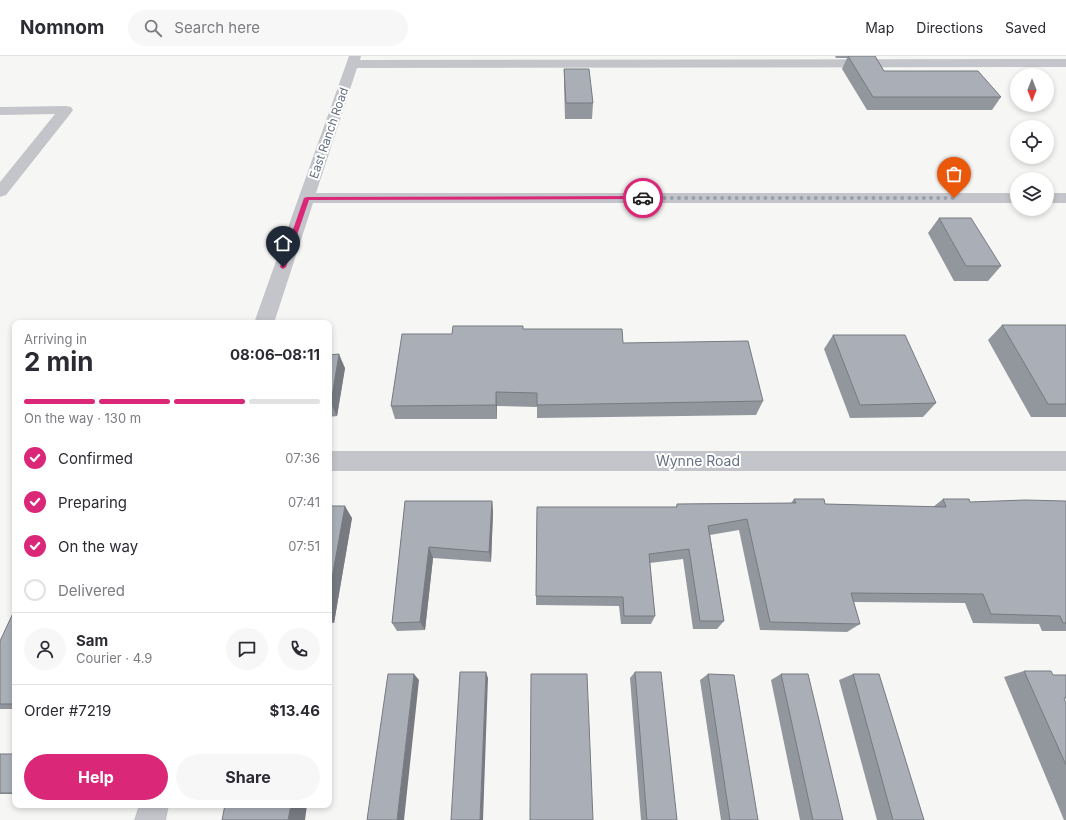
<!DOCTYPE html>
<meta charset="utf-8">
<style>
body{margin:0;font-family:Inter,sans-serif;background:#f7f7f7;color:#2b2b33;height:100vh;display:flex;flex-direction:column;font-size:15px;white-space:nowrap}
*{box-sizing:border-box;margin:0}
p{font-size:13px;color:#7c7c81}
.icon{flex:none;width:22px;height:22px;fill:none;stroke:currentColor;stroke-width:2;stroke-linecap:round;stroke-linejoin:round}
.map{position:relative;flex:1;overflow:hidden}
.details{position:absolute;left:12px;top:264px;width:320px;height:488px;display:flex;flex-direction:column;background:#fff;border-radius:8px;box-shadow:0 2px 6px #0003}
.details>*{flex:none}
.needle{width:26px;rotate:180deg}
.tools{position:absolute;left:1010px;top:12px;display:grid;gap:8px}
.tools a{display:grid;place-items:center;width:44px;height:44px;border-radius:50%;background:#fff;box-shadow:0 2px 6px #0003;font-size:20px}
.pin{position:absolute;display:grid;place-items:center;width:34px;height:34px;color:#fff;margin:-41px -17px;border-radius:50% 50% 50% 0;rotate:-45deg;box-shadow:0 0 4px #0007}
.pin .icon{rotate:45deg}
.courier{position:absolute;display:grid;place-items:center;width:40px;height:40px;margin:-20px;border:3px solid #db2777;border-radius:50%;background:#fff;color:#222;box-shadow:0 1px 5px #0007}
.summary em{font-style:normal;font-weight:700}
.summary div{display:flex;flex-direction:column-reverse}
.summary{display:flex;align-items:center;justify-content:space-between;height:68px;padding:0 12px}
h1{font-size:26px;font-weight:700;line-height:30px}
.bar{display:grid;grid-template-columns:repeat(4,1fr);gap:6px 4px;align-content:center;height:48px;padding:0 12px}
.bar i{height:5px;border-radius:3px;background:#e1e1e2}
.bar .selected{background:#db2777}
.bar p{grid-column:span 4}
.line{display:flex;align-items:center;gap:10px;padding:0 12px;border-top:1px solid #e1e1e2}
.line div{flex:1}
.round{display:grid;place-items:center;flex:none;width:42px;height:42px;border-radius:21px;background:#f7f7f7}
ol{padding:0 12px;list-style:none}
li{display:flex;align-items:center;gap:12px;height:44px}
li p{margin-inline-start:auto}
li .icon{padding:4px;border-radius:50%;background:#db2777;color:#fff;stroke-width:4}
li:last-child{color:#7c7c81}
li i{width:22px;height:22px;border:2px solid #e1e1e2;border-radius:50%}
.button{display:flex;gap:8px;margin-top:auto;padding:8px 12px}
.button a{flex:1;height:46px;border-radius:24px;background:#db2777;color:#fff;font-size:16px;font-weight:700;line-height:46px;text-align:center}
.button a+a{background:#f7f7f7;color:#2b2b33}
header{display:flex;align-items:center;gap:24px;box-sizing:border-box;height:56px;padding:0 20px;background:#fff;border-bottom:1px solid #e1e1e2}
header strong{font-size:19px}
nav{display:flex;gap:22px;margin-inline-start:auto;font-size:14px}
.search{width:280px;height:36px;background:#f7f7f7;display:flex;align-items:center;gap:10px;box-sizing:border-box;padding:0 14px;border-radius:22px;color:#7c7c81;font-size:15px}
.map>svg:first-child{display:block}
</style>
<header>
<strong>Nomnom</strong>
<div class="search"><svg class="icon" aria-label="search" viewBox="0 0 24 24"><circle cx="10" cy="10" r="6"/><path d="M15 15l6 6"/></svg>Search here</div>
<nav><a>Map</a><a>Directions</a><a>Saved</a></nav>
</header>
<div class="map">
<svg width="1066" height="764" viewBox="0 0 1066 764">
<rect width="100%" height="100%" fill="#f6f7f4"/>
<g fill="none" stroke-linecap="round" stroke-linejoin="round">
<path fill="#c3c5ca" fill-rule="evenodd" d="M349,0H361L360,4L1066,3V11L357,12L316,137H1017V147H313L274,267H254Z
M66,50L71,51L73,54L71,57L6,139L0,141V126L55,58L0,59V51Z
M1047,137H1066V147H1047Z
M329,395H1066V415H329Z
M139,749H169L166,764H134Z"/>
</g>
<path fill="#92969d" d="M835,0H875L884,15L1001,41L992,54H867L842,13L847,2H836Z
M564,13L593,47L592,63H565L564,28Z
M939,162L1001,210L988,225H954L928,177Z
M1002,269H1066V361H1031L988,284Z
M523,273L623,287L763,345L756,359L537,362V351L497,350V363H395L391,350L452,278Z
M833,279L936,347L923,361L850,362L824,293Z
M329,299L345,312L337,360L329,361Z
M794,443L825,448L933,451L943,443L970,446L1066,445V575H1042L1039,568L973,567L965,547L854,546L860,568L847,576L760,574L739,474L710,479L724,565L717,573H693L683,503L650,507L655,560L651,568H621L619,550L536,549L537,451H676L677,448L791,447Z
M405,445H492L493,456L491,506L433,502L425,574L397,575L392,567Z
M329,450L352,462L334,567H329Z
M15,553V653H0V585Z
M1024,615L1066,647V764H1064L1004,621Z
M635,616L677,764H641L630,622Z
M708,618L758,764H721L700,624Z
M781,618L843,764H800L771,624Z
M853,618L924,764H877L839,624Z
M0,698H15V738H0Z"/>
<path fill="#777a80" d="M339,298L345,312L337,360L331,347Z
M496,336L497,350V363L496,349Z
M492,445L493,456L491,506L489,496Z
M345,450L352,462L334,567L329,562V539Z
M429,491L433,502L425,574L420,566Z
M486,616L488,622L483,764H480Z
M414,618L419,624L404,764H397Z
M291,749H307L305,764H288Z"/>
<path fill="#aaaeb7" stroke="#777a80" d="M848,0H875L884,15H978L1001,41H873Z
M564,13H589L593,47H566Z
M939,162H971L1001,210H966Z
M1002,269H1066V348H1048Z
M453,270H523V273H622L623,287L748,285L763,345L537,349V337L496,336V349L391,350L402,278H452Z
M833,279H905L936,347L860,349Z
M339,298L331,347H329V299Z
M794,443H824L825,448L946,451L943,443H969L970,446L1025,444L1066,445V567H1063L1060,560L991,558L983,538L851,537L860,568L770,566L747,463L708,470L724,565H700L689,493L649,498L655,560H624L623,541L536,540L537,451H677V448L796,447Z
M405,445H492L489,496L429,491L420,566L392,567Z
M329,450H345L329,539Z
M15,553V648H0V585Z
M1024,615H1051L1053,619H1066V642H1064L1066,647V709Z
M460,616H486L480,764H451Z
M635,616H661L677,764H647Z
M388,618H414L397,764H367Z
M531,618H587L593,764H530Z
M708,618L734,619L758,764H730Z
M781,618H808L843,764H813Z
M853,618H879L924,764H893Z
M0,698H15V737H0Z
M225,749H291L288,764H222Z"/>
<path fill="#db2777" d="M643,140L645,143L309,144L286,211L283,213L280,211L304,142L307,141Z"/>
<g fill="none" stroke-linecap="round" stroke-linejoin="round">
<path stroke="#9aa0ab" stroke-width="4" stroke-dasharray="0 7.2" d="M643,142H954"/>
</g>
<g text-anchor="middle" stroke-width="4" stroke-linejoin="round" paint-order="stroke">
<g font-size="12" fill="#687183" stroke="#fff">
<text transform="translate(329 77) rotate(-71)" y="4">East Ranch Road</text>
</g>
<g font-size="14" fill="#687183" stroke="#fff">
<text x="698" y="410">Wynne Road</text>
</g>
</g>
</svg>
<div class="tools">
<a><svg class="needle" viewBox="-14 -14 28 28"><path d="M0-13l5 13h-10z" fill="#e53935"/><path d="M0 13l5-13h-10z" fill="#7c7c81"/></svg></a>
<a><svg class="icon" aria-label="locate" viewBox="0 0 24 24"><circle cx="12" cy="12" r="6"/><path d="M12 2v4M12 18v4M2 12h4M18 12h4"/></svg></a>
<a><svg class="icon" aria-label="layers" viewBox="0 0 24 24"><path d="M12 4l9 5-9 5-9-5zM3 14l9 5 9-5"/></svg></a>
</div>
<div class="pin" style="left:954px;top:142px;background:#ea580c"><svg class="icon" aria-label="bag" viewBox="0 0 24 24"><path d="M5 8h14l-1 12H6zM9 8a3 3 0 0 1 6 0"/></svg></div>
<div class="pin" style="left:283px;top:211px;background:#1f2937"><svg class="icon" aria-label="home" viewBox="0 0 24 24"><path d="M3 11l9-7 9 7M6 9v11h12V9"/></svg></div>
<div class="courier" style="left:643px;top:142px"><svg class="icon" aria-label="car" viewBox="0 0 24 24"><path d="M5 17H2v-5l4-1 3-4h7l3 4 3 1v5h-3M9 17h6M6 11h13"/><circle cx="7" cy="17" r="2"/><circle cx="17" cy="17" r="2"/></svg></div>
<section class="details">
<div class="summary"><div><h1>2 min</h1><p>Arriving in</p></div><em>08:06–08:11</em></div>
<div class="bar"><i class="selected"></i><i class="selected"></i><i class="selected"></i><i></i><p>On the way · 130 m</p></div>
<ol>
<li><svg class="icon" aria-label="check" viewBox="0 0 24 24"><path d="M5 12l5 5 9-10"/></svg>Confirmed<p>07:36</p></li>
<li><svg class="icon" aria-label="check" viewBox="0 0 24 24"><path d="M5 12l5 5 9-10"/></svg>Preparing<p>07:41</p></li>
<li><svg class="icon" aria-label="check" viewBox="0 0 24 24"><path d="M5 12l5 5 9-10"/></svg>On the way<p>07:51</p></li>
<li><i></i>Delivered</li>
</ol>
<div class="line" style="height:72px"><a class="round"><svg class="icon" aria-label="person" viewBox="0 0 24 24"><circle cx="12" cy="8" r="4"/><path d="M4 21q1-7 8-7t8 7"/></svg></a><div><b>Sam</b><p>Courier · 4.9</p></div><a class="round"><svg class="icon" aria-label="chat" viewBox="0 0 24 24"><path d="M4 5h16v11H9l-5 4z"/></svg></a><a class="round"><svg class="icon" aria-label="phone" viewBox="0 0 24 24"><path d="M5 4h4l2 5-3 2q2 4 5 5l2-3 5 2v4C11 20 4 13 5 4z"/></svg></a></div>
<div class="line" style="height:52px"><div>Order #7219</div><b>$13.46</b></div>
<div class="button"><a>Help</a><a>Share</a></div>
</section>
</div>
